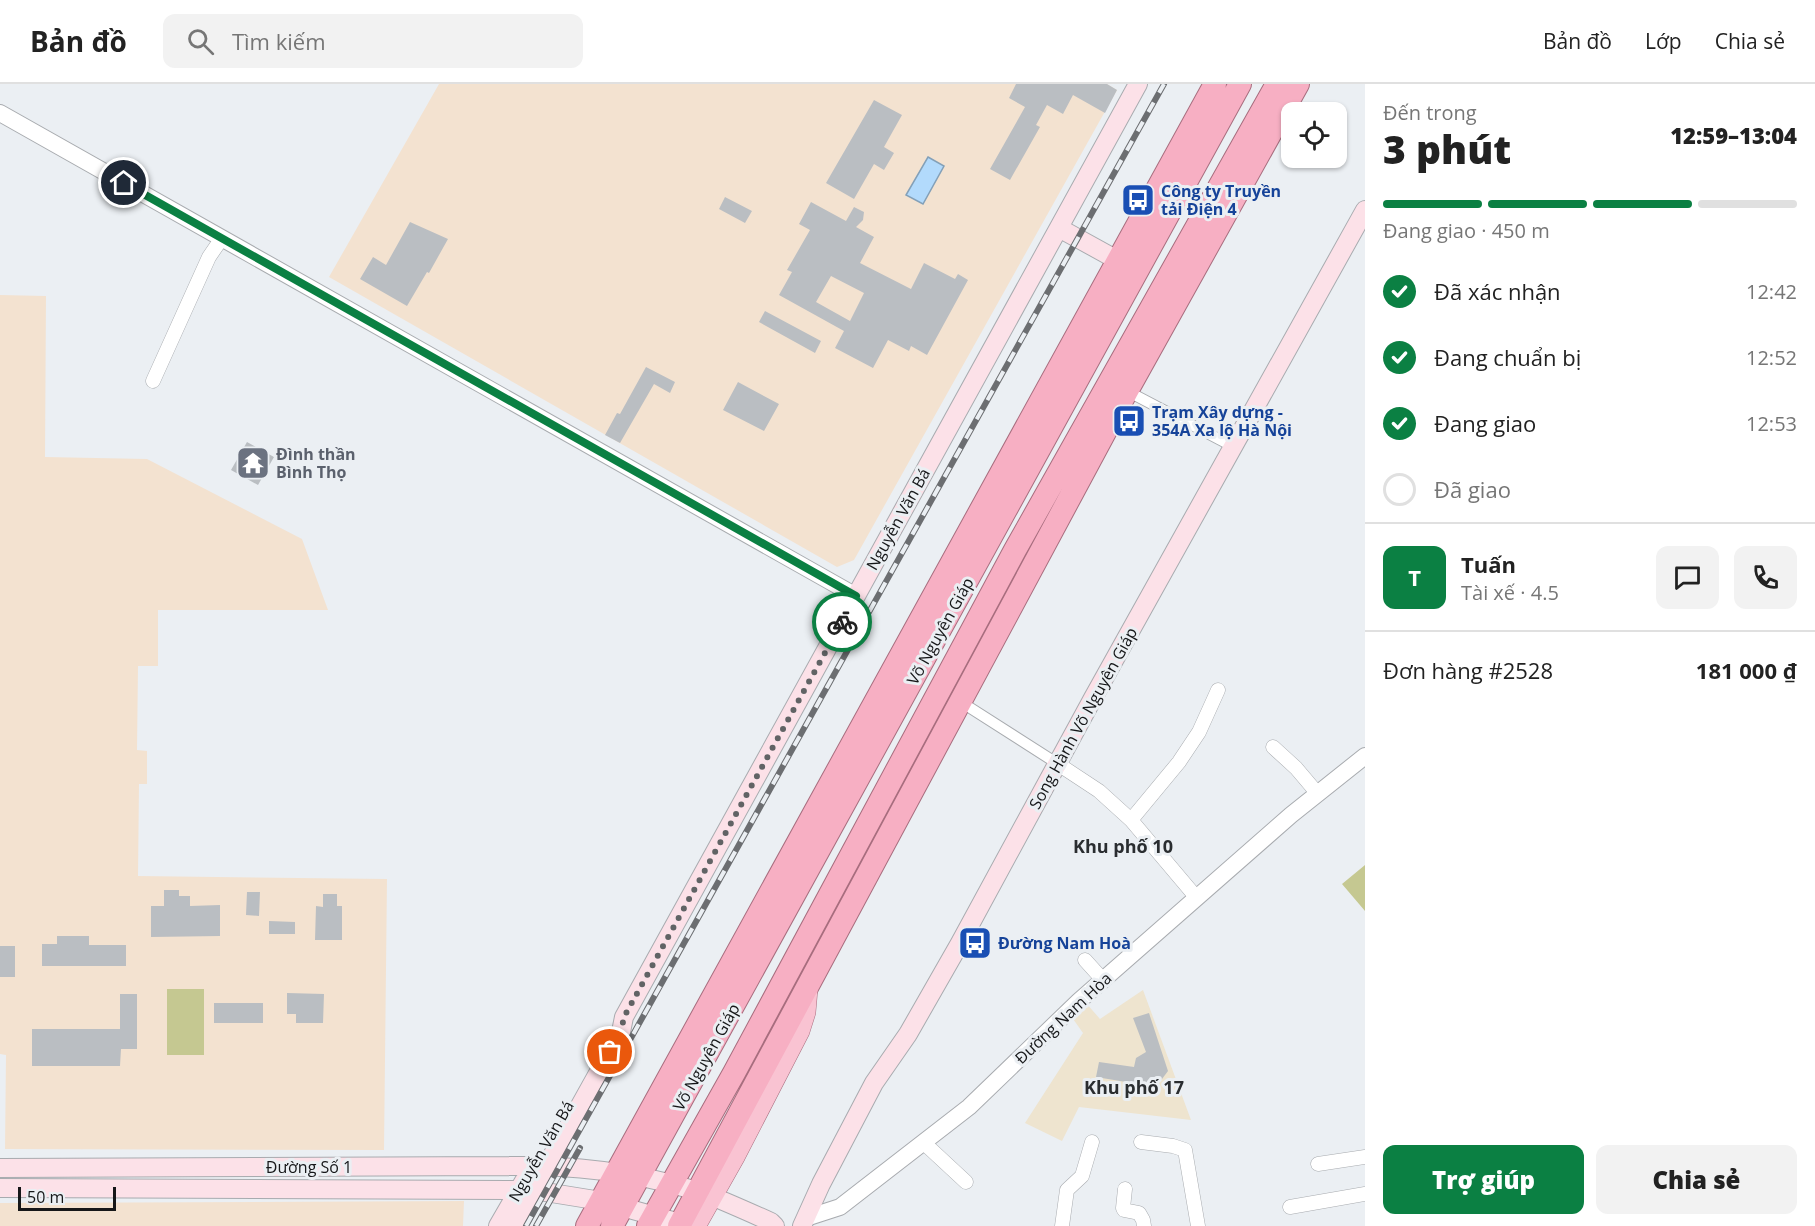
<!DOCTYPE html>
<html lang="vi">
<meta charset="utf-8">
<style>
body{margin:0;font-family:"Open Sans",sans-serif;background:#f2f2f2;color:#222;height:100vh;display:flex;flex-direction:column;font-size:22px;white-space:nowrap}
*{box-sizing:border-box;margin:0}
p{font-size:20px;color:#767676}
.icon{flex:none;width:33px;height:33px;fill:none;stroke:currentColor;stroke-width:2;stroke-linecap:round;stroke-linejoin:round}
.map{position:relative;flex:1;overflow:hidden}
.details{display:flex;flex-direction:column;background:#fff;width:450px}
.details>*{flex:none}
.controls{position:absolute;left:1281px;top:18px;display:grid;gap:12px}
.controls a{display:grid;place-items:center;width:66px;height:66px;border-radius:12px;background:#fff;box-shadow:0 2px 4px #0004;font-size:30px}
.scale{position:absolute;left:18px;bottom:15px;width:98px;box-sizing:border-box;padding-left:6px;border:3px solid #161719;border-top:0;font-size:16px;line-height:21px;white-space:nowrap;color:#161719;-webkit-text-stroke:4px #ebeff3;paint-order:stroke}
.pin{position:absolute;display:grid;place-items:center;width:51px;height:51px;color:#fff;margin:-26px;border:3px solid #fff;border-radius:50%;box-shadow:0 2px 6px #0007}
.courier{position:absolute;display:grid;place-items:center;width:60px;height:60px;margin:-30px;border:4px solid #0b8043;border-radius:50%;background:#fff;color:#222;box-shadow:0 2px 8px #0007}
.headline em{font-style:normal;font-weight:800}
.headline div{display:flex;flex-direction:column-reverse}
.headline{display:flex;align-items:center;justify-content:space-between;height:102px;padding:0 18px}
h1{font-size:39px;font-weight:800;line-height:45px}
.bar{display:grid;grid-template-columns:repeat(4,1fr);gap:9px 6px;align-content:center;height:72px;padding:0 18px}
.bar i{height:8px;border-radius:4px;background:#e0e0e0}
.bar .current{background:#0b8043}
.bar p{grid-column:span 4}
.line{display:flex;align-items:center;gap:15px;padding:0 18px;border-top:2px solid #e0e0e0}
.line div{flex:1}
.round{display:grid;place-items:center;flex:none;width:63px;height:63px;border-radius:12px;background:#f2f2f2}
ol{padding:0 18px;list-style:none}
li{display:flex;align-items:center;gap:18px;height:66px}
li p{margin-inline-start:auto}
li .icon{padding:6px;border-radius:50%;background:#0b8043;color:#fff;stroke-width:4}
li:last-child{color:#767676}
li i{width:33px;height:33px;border:3px solid #e0e0e0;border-radius:50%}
.action{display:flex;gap:12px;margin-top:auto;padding:12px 18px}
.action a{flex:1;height:69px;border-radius:12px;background:#0b8043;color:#fff;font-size:24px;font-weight:800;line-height:69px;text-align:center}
.action a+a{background:#f2f2f2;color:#222}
header{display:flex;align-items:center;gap:36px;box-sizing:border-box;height:84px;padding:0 30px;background:#fff;border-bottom:2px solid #e0e0e0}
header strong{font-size:28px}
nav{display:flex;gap:33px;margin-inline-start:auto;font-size:21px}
.search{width:420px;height:54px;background:#f2f2f2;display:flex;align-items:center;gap:15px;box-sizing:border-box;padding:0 21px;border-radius:12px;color:#767676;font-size:22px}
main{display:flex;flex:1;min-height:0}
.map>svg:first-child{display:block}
</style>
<header>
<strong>Bản đồ</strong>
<div class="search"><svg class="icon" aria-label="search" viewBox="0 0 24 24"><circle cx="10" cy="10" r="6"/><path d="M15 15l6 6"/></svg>Tìm kiếm</div>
<nav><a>Bản đồ</a><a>Lớp</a><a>Chia sẻ</a></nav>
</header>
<main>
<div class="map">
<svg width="1365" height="1142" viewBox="0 0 1365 1142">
<rect width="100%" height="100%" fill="#ebeff3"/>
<path fill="#f3e2d0" d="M439,0H1107L1117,6L854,476L837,483L329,193Z
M0,211L46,212L45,373L147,375L302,455L328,526H158V582H138L137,666L147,667V700H139L138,792L387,795L384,1066L5,1065L6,971L0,970Z
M464,1117L463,1142H0V1119Z"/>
<path fill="#eee4cf" d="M1143,906L1191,1036L1079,1023L1062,1057L1025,1039L1083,949L1071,932L1086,919L1100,935Z"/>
<path fill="#c5c891" d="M1365,781V827L1342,800Z
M167,905H204V971H167Z"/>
<path fill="#b2dafc" stroke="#83a0b8" stroke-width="1.5" d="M928,73L944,82L923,120L906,111Z"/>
<path fill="#babec2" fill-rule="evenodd" d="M1016,0H1107L1117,6L1105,29L1073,11L1063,30L1047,21L1036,41L1040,43L1010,96L990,85L1025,23L1009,14Z
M874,16L902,31L884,63L894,69L884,86L874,80L854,115L826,99Z
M725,113L752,127L745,139L719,125Z
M811,118L846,137L854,123L864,128L863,136L856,143L874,153L860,179L911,205L924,179L955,195L958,190L968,196L927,271L911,262L909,267L888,256L873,284L835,264L844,247L779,211L792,188L787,186L810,146L799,140ZM831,192L864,209L850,237L816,218Z
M410,138L448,155L429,189L427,188L407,222L360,195L373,173L386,181Z
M765,227L821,257L815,269L759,238Z
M646,283L675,298L670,309L654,300L620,359L605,351L617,329L620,330Z
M738,298L779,320L764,347L723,326Z
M247,358L274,373L258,401L231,386Z
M164,806H179V812H190V822L220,821V852L151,853V822H164Z
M247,808H260L259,832L246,831Z
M323,810H337V822H342V856H315L316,822L323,823Z
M269,837L295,838V850H269Z
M57,852H89V861H126V882H42V860H57Z
M0,862H15V893H0Z
M287,909L324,910L323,939H296V930H287Z
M120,910H137V965H121L120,982H32V945H120Z
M214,919H263V939H214Z
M1149,929L1168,987L1156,1003L1096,993L1099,978L1134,983L1136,974L1146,968L1133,934Z"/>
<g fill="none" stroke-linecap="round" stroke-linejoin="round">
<g stroke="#a8abaf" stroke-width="12">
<path id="pedestrian" d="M1127,307L1234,363
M961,618L1058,680"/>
</g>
<g stroke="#a8abaf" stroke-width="15">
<path id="minor" d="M153,297L209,173L222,154
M1273,663L1296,684L1318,710
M1058,680L1099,707L1131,736L1196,813
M1131,736L1179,678L1199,648L1218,606
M1085,876L1103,896
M1141,1058L1173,1062L1185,1066L1198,1142
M924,1059L966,1098
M1318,1080L1365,1073
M1125,1105L1123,1124L1124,1126L1139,1129L1143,1136L1144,1142
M1290,1123L1365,1110
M1062,1142L1067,1106L1082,1092L1092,1058"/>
</g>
<g stroke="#a8abaf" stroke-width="18">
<path id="tertiary" d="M0,29L856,512
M806,1134L840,1123L969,1023L1079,917L1291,731L1365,672"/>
</g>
<g stroke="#a8abaf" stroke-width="20">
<path id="secondary" d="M1059,144L1128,182
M0,1084L532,1082C591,1083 655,1092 711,1112C731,1120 751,1129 771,1138L775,1142
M0,1104L533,1106L601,1117L690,1142
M498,1142L524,1097
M513,1142L621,948L624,933L1138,0
M802,1142L821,1100L874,999L908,950L960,859L1093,614L1365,126"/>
</g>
<g stroke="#a76d7e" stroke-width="22">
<path id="primary" d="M695,1142L735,1071L799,947L805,928L807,905"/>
</g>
<g stroke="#a76d7e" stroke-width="24">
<path id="trunk" d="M587,1142L1215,0
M612,1142L1240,0
M648,1142L734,989L1015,466L1277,0
M679,1142L1127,307L1298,0"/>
</g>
<use href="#pedestrian" stroke="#fff" stroke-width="10"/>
<use href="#minor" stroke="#fff" stroke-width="14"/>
<use href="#tertiary" stroke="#fff" stroke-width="16"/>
<use href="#secondary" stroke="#fce1e8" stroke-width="18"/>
<use href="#primary" stroke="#f9c3d2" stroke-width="21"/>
<use href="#trunk" stroke="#f7afc3" stroke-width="22"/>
<g stroke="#6c6e71" stroke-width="6">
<path id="rail" d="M526,1142L1164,0
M536,1142L580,1064"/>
</g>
<use href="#rail" stroke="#ebeff3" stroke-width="4" stroke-dasharray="11" stroke-linecap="butt"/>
</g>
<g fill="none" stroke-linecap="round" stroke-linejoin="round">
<path stroke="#616365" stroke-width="6" stroke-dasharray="0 10.8" d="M610,968L621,948L624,933L842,538"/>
<path stroke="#0b8043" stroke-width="8" d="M124,99L856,512L842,538"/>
</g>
<defs>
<g id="bus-square" transform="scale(1.725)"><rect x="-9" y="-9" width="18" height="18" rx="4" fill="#1a4fb4" stroke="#ebeff3"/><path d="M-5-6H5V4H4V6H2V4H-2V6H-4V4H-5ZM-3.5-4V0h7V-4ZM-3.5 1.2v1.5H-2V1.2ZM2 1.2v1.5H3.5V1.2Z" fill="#fff"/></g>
<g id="temple-square" transform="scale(1.725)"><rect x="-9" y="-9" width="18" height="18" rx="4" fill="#6b7280" stroke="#ebeff3"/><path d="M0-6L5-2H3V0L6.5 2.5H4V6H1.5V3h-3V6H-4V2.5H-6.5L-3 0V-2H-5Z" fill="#fff"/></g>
</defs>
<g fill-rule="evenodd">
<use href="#bus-square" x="1138" y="116"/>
<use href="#bus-square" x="1129" y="337"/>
<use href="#temple-square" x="253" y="379"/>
<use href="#bus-square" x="975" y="859"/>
</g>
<g text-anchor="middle" stroke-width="6" stroke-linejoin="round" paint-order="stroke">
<g font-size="16" font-weight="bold" fill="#164399" stroke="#ebeff3" text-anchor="start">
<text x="1161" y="113">Công ty Truyền<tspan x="1161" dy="18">tải Điện 4</tspan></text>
<text x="1152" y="334">Trạm Xây dựng -<tspan x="1152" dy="18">354A Xa lộ Hà Nội</tspan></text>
<text x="998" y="865">Đường Nam Hoà</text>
</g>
<g font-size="16" font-weight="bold" fill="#5b616d" stroke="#ebeff3" text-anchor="start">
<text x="276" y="376">Đình thần<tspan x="276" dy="18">Bình Thọ</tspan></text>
</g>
<g font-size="16" fill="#161719" stroke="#ebeff3">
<text transform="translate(898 435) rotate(-61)" y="6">Nguyễn Văn Bá</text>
<text transform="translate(940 547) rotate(-61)" y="6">Võ Nguyên Giáp</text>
<text transform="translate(1083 634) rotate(-61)" y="6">Song Hành Võ Nguyên Giáp</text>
<text transform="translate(1063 934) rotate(-43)" y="6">Đường Nam Hòa</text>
<text transform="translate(706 973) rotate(-61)" y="6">Võ Nguyên Giáp</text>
<text transform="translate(541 1067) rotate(-60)" y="6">Nguyễn Văn Bá</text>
<text x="309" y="1089">Đường Số 1</text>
</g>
<g font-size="18" font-weight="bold" fill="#2a2d30" stroke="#ebeff3">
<text x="1123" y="769">Khu phố 10</text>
<text x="1134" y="1010">Khu phố 17</text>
</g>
</g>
</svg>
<div class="controls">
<a><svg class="icon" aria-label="locate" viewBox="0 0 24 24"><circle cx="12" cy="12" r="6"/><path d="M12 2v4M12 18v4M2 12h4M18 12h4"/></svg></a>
</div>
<div class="scale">50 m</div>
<div class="pin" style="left:610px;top:968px;background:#ea580c"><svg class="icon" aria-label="bag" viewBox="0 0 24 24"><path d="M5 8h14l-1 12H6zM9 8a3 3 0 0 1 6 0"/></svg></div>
<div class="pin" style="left:124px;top:99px;background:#1f2937"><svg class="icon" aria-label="home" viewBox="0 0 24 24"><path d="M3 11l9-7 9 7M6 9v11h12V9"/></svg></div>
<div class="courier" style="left:842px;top:538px"><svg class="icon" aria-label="bike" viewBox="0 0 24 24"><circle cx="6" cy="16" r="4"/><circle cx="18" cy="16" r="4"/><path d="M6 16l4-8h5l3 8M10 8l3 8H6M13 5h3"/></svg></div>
</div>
<section class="details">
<div class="headline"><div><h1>3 phút</h1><p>Đến trong</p></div><em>12:59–13:04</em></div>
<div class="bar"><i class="current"></i><i class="current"></i><i class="current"></i><i></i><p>Đang giao · 450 m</p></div>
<ol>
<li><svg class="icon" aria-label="check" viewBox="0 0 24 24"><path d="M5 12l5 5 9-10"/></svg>Đã xác nhận<p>12:42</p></li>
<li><svg class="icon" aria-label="check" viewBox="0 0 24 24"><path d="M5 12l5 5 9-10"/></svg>Đang chuẩn bị<p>12:52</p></li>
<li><svg class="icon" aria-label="check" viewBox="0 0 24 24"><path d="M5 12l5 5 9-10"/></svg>Đang giao<p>12:53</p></li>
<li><i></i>Đã giao</li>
</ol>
<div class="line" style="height:108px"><b class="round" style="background:#0b8043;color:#fff">T</b><div><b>Tuấn</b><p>Tài xế · 4.5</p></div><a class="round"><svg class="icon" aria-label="chat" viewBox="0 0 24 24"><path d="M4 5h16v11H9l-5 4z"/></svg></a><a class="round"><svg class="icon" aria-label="phone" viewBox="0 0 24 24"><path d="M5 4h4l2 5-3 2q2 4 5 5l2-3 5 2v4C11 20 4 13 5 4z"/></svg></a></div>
<div class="line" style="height:78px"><div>Đơn hàng #2528</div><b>181 000 ₫</b></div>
<div class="action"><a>Trợ giúp</a><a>Chia sẻ</a></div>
</section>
</main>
